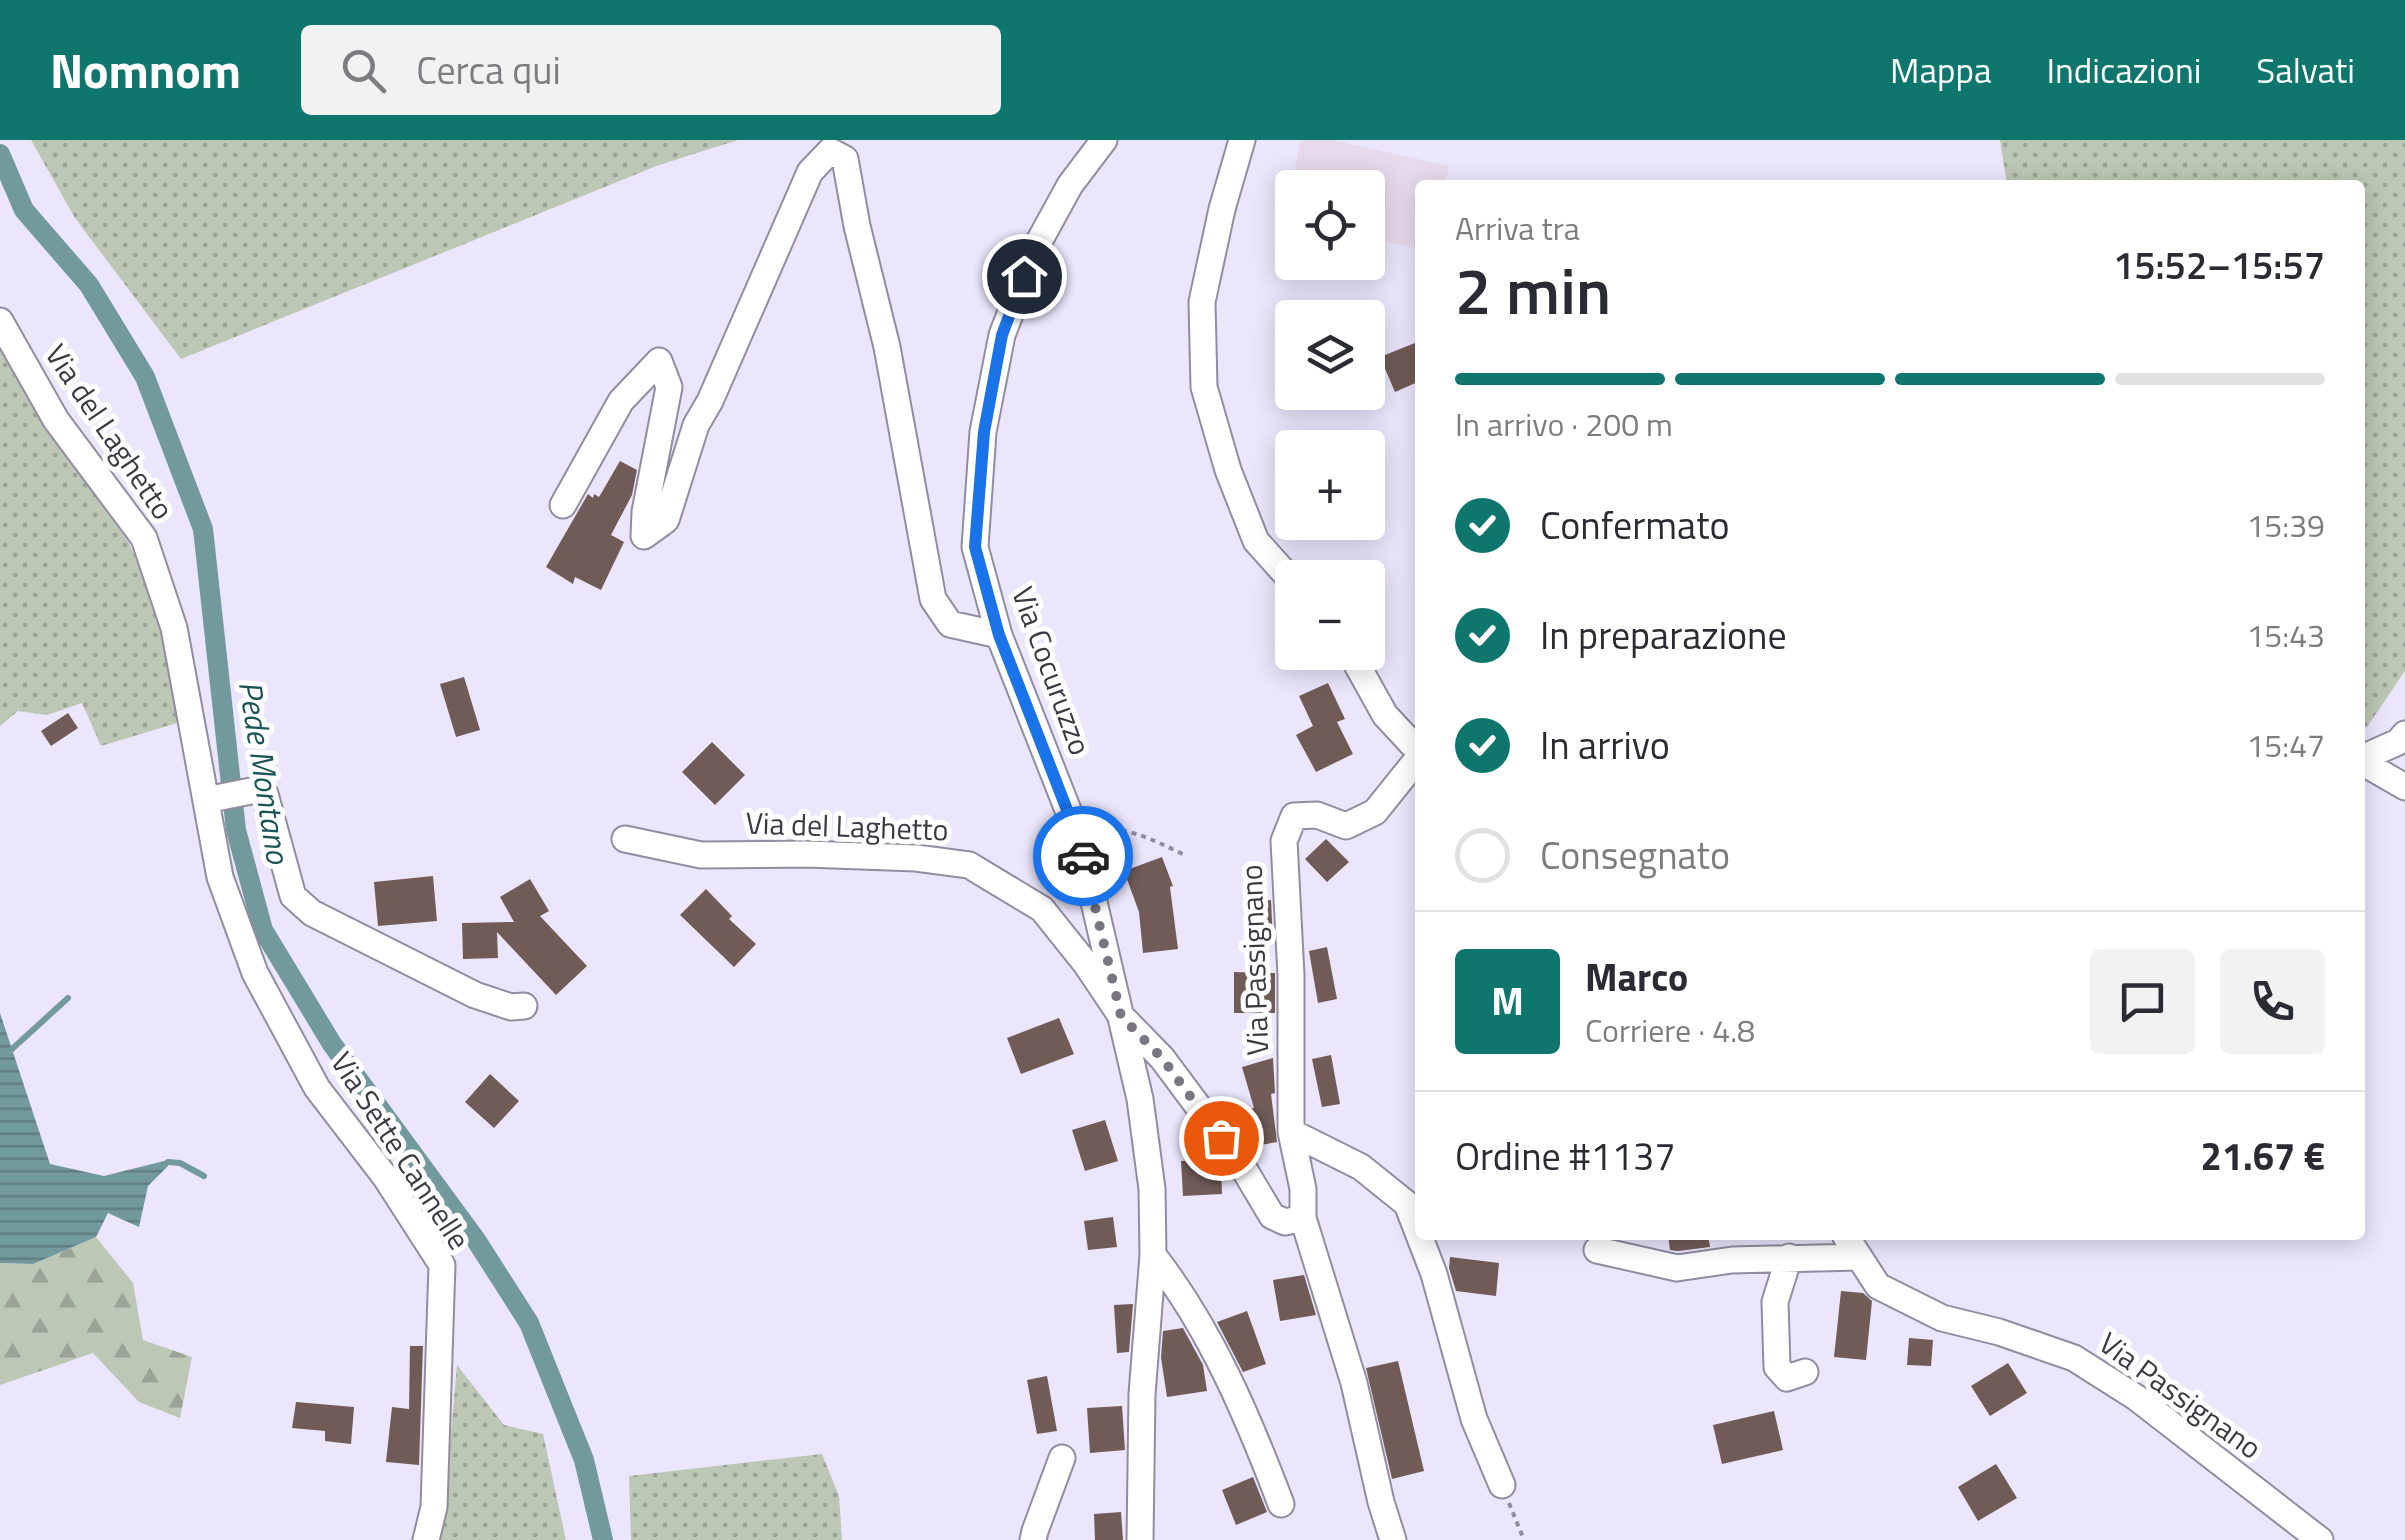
<!DOCTYPE html>
<html lang="it">
<meta charset="utf-8">
<style>
body{margin:0;font-family:"Titillium Web",sans-serif;background:#f2f2f3;color:#2b2b33;height:100vh;display:flex;flex-direction:column;font-size:38px;white-space:nowrap}
*{box-sizing:border-box;margin:0}
p{font-size:32px;color:#7c7c81}
.icon{flex:none;width:55px;height:55px;fill:none;stroke:currentColor;stroke-width:2;stroke-linecap:round;stroke-linejoin:round}
.map{position:relative;flex:1;overflow:hidden}
.panel{position:absolute;left:1415px;top:40px;width:950px;height:1060px;display:flex;flex-direction:column;background:#fff;border-radius:10px;box-shadow:0 5px 25px #0003}
.panel>*{flex:none}
.fabs{position:absolute;left:1275px;top:30px;display:grid;gap:20px}
.fabs a{display:grid;place-items:center;width:110px;height:110px;border-radius:10px;background:#fff;box-shadow:0 5px 25px #0003;font-size:50px}
.pin{position:absolute;display:grid;place-items:center;width:85px;height:85px;color:#fff;margin:-42px;border:5px solid #fff;border-radius:50%;box-shadow:0 2px 10px #0007}
.courier{position:absolute;display:grid;place-items:center;width:100px;height:100px;margin:-50px;border:8px solid #1a73e8;border-radius:50%;background:#fff;color:#222;box-shadow:0 2px 12px #0007}
.summary em{font-style:normal;font-weight:600}
.summary div{display:flex;flex-direction:column-reverse}
.summary{display:flex;align-items:center;justify-content:space-between;height:170px;padding:0 40px}
h1{font-size:65px;font-weight:600;line-height:75px}
.bar{display:grid;grid-template-columns:repeat(4,1fr);gap:15px 10px;align-content:center;height:120px;padding:0 40px}
.bar i{height:12px;border-radius:8px;background:#e1e1e2}
.bar .selected{background:#0f766e}
.bar p{grid-column:span 4}
.line{display:flex;align-items:center;gap:25px;padding:0 40px;border-top:2px solid #e1e1e2}
.line div{flex:1}
.round{display:grid;place-items:center;flex:none;width:105px;height:105px;border-radius:10px;background:#f2f2f3}
ol{padding:0 40px;list-style:none}
li{display:flex;align-items:center;gap:30px;height:110px}
li p{margin-inline-start:auto}
li .icon{padding:10px;border-radius:50%;background:#0f766e;color:#fff;stroke-width:4}
li:last-child{color:#7c7c81}
li i{width:55px;height:55px;border:5px solid #e1e1e2;border-radius:50%}
header{display:flex;align-items:center;gap:60px;box-sizing:border-box;height:140px;padding:0 50px;background:#0f766e;color:#fff}
header strong{font-size:48px}
nav{display:flex;gap:55px;margin-inline-start:auto;font-size:35px}
.search{width:700px;height:90px;background:#f2f2f3;display:flex;align-items:center;gap:25px;box-sizing:border-box;padding:0 35px;border-radius:10px;color:#7c7c81;font-size:38px}
.map>svg:first-child{display:block}
</style>
<header>
<strong>Nomnom</strong>
<div class="search"><svg class="icon" aria-label="search" viewBox="0 0 24 24"><circle cx="10" cy="10" r="6"/><path d="M15 15l6 6"/></svg>Cerca qui</div>
<nav><a>Mappa</a><a>Indicazioni</a><a>Salvati</a></nav>
</header>
<div class="map">
<svg width="2405" height="1400" viewBox="0 0 2405 1400">
<defs>
<pattern id="grass-dots" width="8" height="8" patternUnits="userSpaceOnUse" patternTransform="scale(2.5)"><rect width="8" height="8" fill="#bcc7b5"/><path d="M2 2h.1M6 6h.1" fill="none" stroke="#9aa395" stroke-width="1.8" stroke-linecap="round"/></pattern>
<pattern id="forest-firs" width="22" height="20" patternUnits="userSpaceOnUse" patternTransform="scale(2.5)"><rect width="22" height="20" fill="#bcc7b5"/><path d="M5 1l3.5 6h-7zM16 11l3.5 6h-7z" fill="#9aa395"/></pattern>
<pattern id="water-rules" width="6" height="5" patternUnits="userSpaceOnUse" patternTransform="scale(2.5)"><rect width="6" height="5" fill="#72999c"/><path d="M0 2.5h6" fill="none" stroke="#5f7e81"/></pattern>
</defs>
<rect width="100%" height="100%" fill="#ebe6fc"/>
<path fill="#e8daed" d="M1301,0H1333L1449,26L1445,45H1420V109L1368,98V48H1292V82L1284,80Z"/>
<path fill="url(#grass-dots)" d="M31,0H738L659,25L181,219L75,78Z
M2000,0H2405V531L2367,587L2360,586V45H2007Z
M0,207L69,319L129,403L159,473L177,583L101,606L82,563L47,575L18,571L0,586Z
M457,1225L504,1285L543,1294L566,1400H434L444,1373Z
M822,1314L839,1356L842,1400H631L629,1336Z"/>
<path fill="url(#forest-firs)" d="M96,1097L133,1143L143,1200L192,1217L180,1278L139,1262L93,1213L0,1245V1123L33,1124Z"/>
<path fill="url(#water-rules)" d="M0,873L50,1024L104,1036L168,1020V1026L148,1046L139,1087L108,1073L96,1097L33,1124L0,1123Z"/>
<g fill="none" stroke-linecap="round" stroke-linejoin="round">
<path stroke="#72999c" stroke-width="6" d="M12,909L68,858
M168,1022L180,1023L204,1036"/>
<path stroke="#72999c" stroke-width="20" d="M0,14L24,70L89,145L145,237L203,389L236,690L263,790L332,904L476,1100L529,1183L584,1320L603,1400"/>
</g>
<path fill="#715b57" d="M1420,201V241L1395,252L1380,217Z
M620,321L637,330L632,355L611,395L624,402L601,450L575,437L573,444L546,427L588,354L593,358L594,354L599,357Z
M464,537L480,590L456,597L440,544Z
M1328,543L1345,579L1337,582L1353,614L1316,632L1296,595L1313,586L1299,556Z
M68,573L78,588L51,606L41,591Z
M712,602L745,635L715,665L682,632Z
M1326,699L1349,722L1327,742L1305,719Z
M1162,717L1173,746L1170,747L1178,809L1143,813L1139,772L1124,731Z
M433,736L437,781L378,786L374,742Z
M530,739L549,771L540,776L587,826L556,855L497,792L498,818L463,819L462,783L514,782L500,757Z
M706,749L732,776L729,779L756,804L734,827L680,775Z
M1271,760L1273,803L1252,805L1248,763Z
M1327,807L1337,859L1318,863L1309,811Z
M1234,832L1275,833V873H1234Z
M1059,878L1074,914L1021,934L1007,898Z
M1331,915L1340,964L1322,967L1312,919Z
M1273,918L1275,953L1271,954L1277,1002L1249,1007L1234,988L1231,972L1254,968L1242,927Z
M490,934L519,961L494,988L465,962Z
M1105,980L1118,1021L1085,1031L1072,990Z
M1217,1020L1221,1024L1222,1054L1183,1056L1181,1021Z
M1113,1077L1117,1107L1088,1110L1084,1081Z
M1668,1095H1708L1710,1107L1678,1111L1670,1110Z
M1450,1117L1499,1123L1496,1156L1456,1151L1449,1128Z
M1304,1135L1316,1175L1280,1181L1273,1140Z
M1841,1151L1863,1153L1872,1161L1866,1220L1834,1217Z
M1133,1164L1129,1212L1117,1213L1114,1165Z
M1247,1171L1266,1224L1243,1232L1217,1182Z
M1183,1188L1203,1225L1207,1251L1167,1257L1161,1218L1163,1191Z
M1909,1198L1933,1200L1931,1226L1907,1225Z
M410,1206H423L419,1325L386,1322L392,1267L409,1269Z
M1398,1221L1424,1331L1392,1339L1366,1228Z
M2008,1223L2027,1253L1990,1276L1971,1246Z
M1047,1236L1057,1291L1037,1294L1027,1240Z
M296,1262L354,1267L351,1304L325,1301V1291L292,1288Z
M1122,1266L1125,1310L1090,1313L1087,1268Z
M1774,1271L1783,1310L1722,1324L1713,1285Z
M1996,1324L2017,1358L1978,1381L1958,1347Z
M1253,1337L1267,1372L1236,1385L1222,1350Z
M1121,1372L1123,1400H1095L1094,1374Z"/>
<g fill="none" stroke-linecap="round" stroke-linejoin="round">
<g stroke="#918ca0" stroke-width="29">
<path id="minor" d="M1104,0L1070,45L1036,107L1002,195L983,292L975,407L999,495L1079,698L1140,959L1152,1049L1153,1115L1142,1254L1140,1400
M1242,0L1222,69L1202,162L1204,247L1228,330L1256,401L1292,441
M0,181L56,280L144,398L174,488L220,737L255,833L317,948L386,1038L442,1125L434,1367L426,1400
M563,365L621,261L659,221L669,247L645,372L644,396L666,380L696,285L710,261L810,32L830,11L845,19L857,86L887,207L933,459L950,484L999,495
M1350,512L1385,575L1412,604H1420
M2360,619L2398,602L2405,594
M2360,621L2405,647
M206,660L256,650L265,654L293,756L312,773L475,855L511,867L524,866
M625,699L701,715L806,714L916,718L969,725L1042,769L1086,824L1121,876L1162,918L1241,1024L1272,1076L1285,1082L1303,1078V1049L1291,992V835L1284,701L1294,676L1317,675L1346,686L1375,672L1420,616
M1291,992L1361,1027L1407,1064L1434,1134L1474,1279L1502,1345
M1303,1078L1354,1243L1381,1362L1393,1400
M1845,1095L1878,1146L1942,1178L1999,1192L2074,1218L2137,1258L2320,1400
M1597,1110L1677,1128L1732,1120L1859,1117
M1153,1115C1211,1189 1248,1277 1281,1364
M1789,1117L1775,1162L1777,1227L1787,1238L1805,1232
M1033,1400L1035,1391L1062,1318"/>
</g>
<path stroke="#908c9b" stroke-width="4" stroke-dasharray="5 5" stroke-linecap="butt" d="M1102,691C1125,684 1163,705 1185,715
M1509,1363L1524,1400"/>
<use href="#minor" stroke="#fff" stroke-width="25"/>
</g>
<g fill="none" stroke-linecap="round" stroke-linejoin="round">
<path stroke="#797682" stroke-width="10" stroke-dasharray="0 18" d="M1083,716L1121,876L1162,918L1221,998"/>
<path stroke="#1a73e8" stroke-width="12" d="M1024,136L1002,195L984,292L975,407L999,495L1078,698L1083,716"/>
</g>
<g text-anchor="middle" stroke-width="10" stroke-linejoin="round" paint-order="stroke">
<g font-size="30" fill="#3b3941" stroke="#fff">
<text transform="translate(109 292) rotate(56)" y="10">Via del Laghetto</text>
<text transform="translate(1051 531) rotate(70)" y="10">Via Cocuruzzo</text>
<text transform="translate(847 687) rotate(2)" y="10">Via del Laghetto</text>
<text transform="translate(1255 820) rotate(-92)" y="10">Via Passignano</text>
<text transform="translate(400 1011) rotate(57)" y="10">Via Sette Cannelle</text>
<text transform="translate(2180 1256) rotate(36)" y="10">Via Passignano</text>
</g>
<g font-size="32" font-style="italic" fill="#1a5457" stroke="#fff">
<text transform="translate(264 632) rotate(81)" y="11">Pede Montano</text>
</g>
</g>
</svg>
<div class="fabs">
<a><svg class="icon" aria-label="locate" viewBox="0 0 24 24"><circle cx="12" cy="12" r="6"/><path d="M12 2v4M12 18v4M2 12h4M18 12h4"/></svg></a>
<a><svg class="icon" aria-label="layers" viewBox="0 0 24 24"><path d="M12 4l9 5-9 5-9-5zM3 14l9 5 9-5"/></svg></a>
<a>+</a>
<a>−</a>
</div>
<div class="pin" style="left:1221px;top:998px;background:#ea580c"><svg class="icon" aria-label="bag" viewBox="0 0 24 24"><path d="M5 8h14l-1 12H6zM9 8a3 3 0 0 1 6 0"/></svg></div>
<div class="pin" style="left:1024px;top:136px;background:#1f2937"><svg class="icon" aria-label="home" viewBox="0 0 24 24"><path d="M3 11l9-7 9 7M6 9v11h12V9"/></svg></div>
<div class="courier" style="left:1083px;top:716px"><svg class="icon" aria-label="car" viewBox="0 0 24 24"><path d="M5 17H2v-5l4-1 3-4h7l3 4 3 1v5h-3M9 17h6M6 11h13"/><circle cx="7" cy="17" r="2"/><circle cx="17" cy="17" r="2"/></svg></div>
<section class="panel">
<div class="summary"><div><h1>2 min</h1><p>Arriva tra</p></div><em>15:52–15:57</em></div>
<div class="bar"><i class="selected"></i><i class="selected"></i><i class="selected"></i><i></i><p>In arrivo · 200 m</p></div>
<ol>
<li><svg class="icon" aria-label="check" viewBox="0 0 24 24"><path d="M5 12l5 5 9-10"/></svg>Confermato<p>15:39</p></li>
<li><svg class="icon" aria-label="check" viewBox="0 0 24 24"><path d="M5 12l5 5 9-10"/></svg>In preparazione<p>15:43</p></li>
<li><svg class="icon" aria-label="check" viewBox="0 0 24 24"><path d="M5 12l5 5 9-10"/></svg>In arrivo<p>15:47</p></li>
<li><i></i>Consegnato</li>
</ol>
<div class="line" style="height:180px"><b class="round" style="background:#0f766e;color:#fff">M</b><div><b>Marco</b><p>Corriere · 4.8</p></div><a class="round"><svg class="icon" aria-label="chat" viewBox="0 0 24 24"><path d="M4 5h16v11H9l-5 4z"/></svg></a><a class="round"><svg class="icon" aria-label="phone" viewBox="0 0 24 24"><path d="M5 4h4l2 5-3 2q2 4 5 5l2-3 5 2v4C11 20 4 13 5 4z"/></svg></a></div>
<div class="line" style="height:130px"><div>Ordine #1137</div><b>21.67 €</b></div>
</section>
</div>
